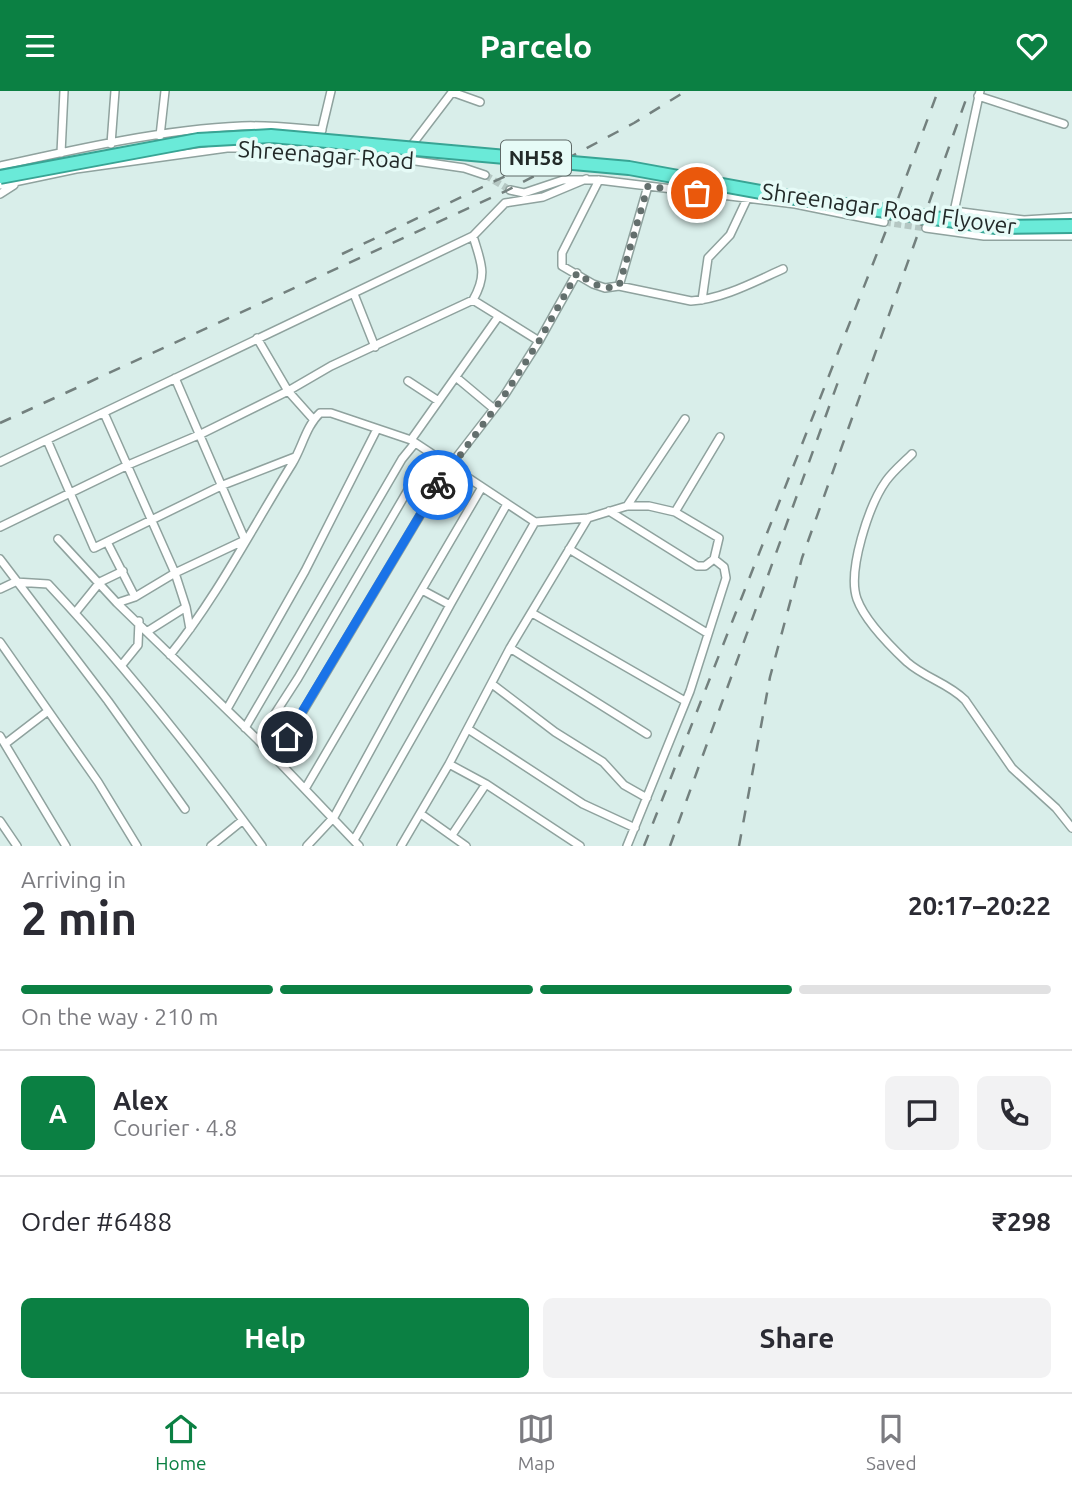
<!DOCTYPE html>
<meta charset="utf-8">
<style>
body{margin:0;font-family:Ubuntu,sans-serif;background:#f2f2f3;color:#2b2b33;height:100vh;display:flex;flex-direction:column;font-size:26px;white-space:nowrap}
*{box-sizing:border-box;margin:0}
p{font-size:23px;color:#7c7c81}
.icon{flex:none;width:38px;height:38px;fill:none;stroke:currentColor;stroke-width:2;stroke-linecap:round;stroke-linejoin:round}
.map{position:relative;height:755px;overflow:hidden}
.sheet{display:flex;flex-direction:column;background:#fff;flex:1}
.sheet>*{flex:none}
.pin{position:absolute;display:grid;place-items:center;width:60px;height:60px;color:#fff;margin:-30px;border:4px solid #fff;border-radius:50%;box-shadow:0 2px 7px #0007}
.courier{position:absolute;display:grid;place-items:center;width:70px;height:70px;margin:-35px;border:5px solid #1a73e8;border-radius:50%;background:#fff;color:#222;box-shadow:0 2px 9px #0007}
.headline em{font-style:normal;font-weight:700}
.headline div{display:flex;flex-direction:column-reverse}
.headline{display:flex;align-items:center;justify-content:space-between;height:119px;padding:0 21px}
h1{font-size:46px;font-weight:700;line-height:52px}
.bar{display:grid;grid-template-columns:repeat(4,1fr);gap:10px 7px;align-content:center;height:84px;padding:0 21px}
.bar i{height:9px;border-radius:5px;background:#e1e1e2}
.bar .current{background:#0b8043}
.bar p{grid-column:span 4}
.line{display:flex;align-items:center;gap:18px;padding:0 21px;border-top:2px solid #e1e1e2}
.line div{flex:1}
.round{display:grid;place-items:center;flex:none;width:74px;height:74px;border-radius:10px;background:#f2f2f3}
.action{display:flex;gap:14px;margin-top:auto;padding:14px 21px}
.action a{flex:1;height:80px;border-radius:10px;background:#0b8043;color:#fff;font-size:28px;font-weight:700;line-height:80px;text-align:center}
.action a+a{background:#f2f2f3;color:#2b2b33}
header{display:flex;justify-content:space-between;align-items:center;height:91px;padding:0 21px;background:#0b8043;color:#fff;font-size:32px;font-weight:700}
.tabs{display:flex;justify-content:space-around;align-items:center;height:98px;border-top:2px solid #e1e1e2;background:#fff;font-size:19px;color:#7c7c81}
.tabs a{display:grid;justify-items:center;gap:4px}
.tabs .current{color:#0b8043}
.map>svg:first-child{display:block}
</style>
<header><svg class="icon" aria-label="menu" viewBox="0 0 24 24"><path d="M4 6h16M4 12h16M4 18h16"/></svg>Parcelo<svg class="icon" aria-label="heart" viewBox="0 0 24 24"><path d="M12 20l-8-8c-3-5 5-10 8-4 3-6 11-1 8 4z"/></svg></header>
<div class="map">
<svg width="1072" height="755" viewBox="0 0 1072 755">
<rect width="100%" height="100%" fill="#d9eeea"/>
<g fill="none" stroke-linecap="round" stroke-linejoin="round">
<path stroke="#b5c7c3" stroke-width="7" stroke-dasharray="7 3.5" stroke-linecap="butt" d="M485,84L510,99
M884,131L926,137"/>
<g stroke="#8fa29e" stroke-width="10">
<path id="minor" d="M452,1L480,11
M978,5L1064,33
M321,42L331,0
M160,45L165,0
M111,53L115,0
M408,59L453,0
M61,62L64,0
M0,75C76,58 165,38 242,35C269,34 295,37 322,39
M599,89L562,162V175L593,193L605,197L619,195L691,210C723,208 754,191 783,178
M0,94L76,78L227,57H282L402,68L464,77L485,84
M510,99L524,102L563,89H599L795,113L884,131
M0,103L14,94
M954,120L1024,129L1072,126
M952,130L980,0
M926,137L984,145H1072
M619,195L648,95
M354,203L375,256
M473,209L539,250
M702,209L708,167L730,144L747,108
M257,247L288,300L313,328
M457,287L494,318
M408,290L437,309
M104,322L175,482L186,516L148,540
M47,349L94,457L223,394L295,366
M411,349L498,226
M912,363C903,372 893,380 886,390C869,414 847,480 857,508C865,530 890,555 907,571C925,587 948,592 965,609L1012,677L1056,717L1072,737
M0,371L473,145L505,112L543,106L586,88
M627,415L685,328
M609,420L697,475H705L714,468
M675,421L720,346
M0,436L128,374L201,343L288,300L331,275L473,209C488,183 481,172 473,145
M58,448L117,512L258,649L359,755
M107,451L135,506
M569,458L707,542
M0,468L108,610L185,718
M0,498L15,491L48,493C125,575 196,664 262,755
M422,499L450,514L507,413
M117,512L135,506L175,482L245,449L175,287
M186,516L190,538
M75,522L100,491L123,480
M532,522L685,610
M0,551L98,691L137,755
M510,557L647,643
M170,564C217,506 252,437 292,373C302,357 306,335 320,322H331L411,349L535,431L588,427L627,415H649L675,421L719,447L714,468L724,476L726,487L690,600L627,755
M121,575L138,554L139,530
M492,593L555,641L603,671L624,694L647,707
M227,618L305,480L377,338
M245,637L402,368L415,352
M468,638L583,713L635,737
M0,645L66,755
M258,649L298,587L429,363
M5,653L48,620
M275,667L449,376L504,305L539,250L577,182
M449,673L486,693L580,755
M305,698L482,396
M421,723L466,755
M0,730L17,755
M452,744L486,693
M354,749L535,431
M211,755L243,729
M307,755L334,726L450,514
M401,755L449,673L510,557L588,427"/>
</g>
<use href="#minor" stroke="#fff" stroke-width="7"/>
<path stroke="#73807e" stroke-width="2.5" stroke-dasharray="12 12" stroke-linecap="butt" d="M342,163L579,50
M0,332L506,100L634,32L686,0
M644,755L889,132L938,0
M670,755L838,291
M739,755L770,586L802,467L969,0"/>
<g stroke="#38a494" stroke-width="16" stroke-linecap="butt">
<path id="trunk-bridge" d="M0,86L198,49L271,45L629,77L782,105L996,136L1072,135"/>
</g>
<use href="#trunk-bridge" stroke="#6aead8" stroke-width="12"/>
</g>
<g fill="none" stroke-linecap="round" stroke-linejoin="round">
<path stroke="#636f6d" stroke-width="7" stroke-dasharray="0 12.6" d="M438,394L504,305L539,250L577,182C590,191 602,200 619,195L648,95L697,102"/>
<path stroke="#1a73e8" stroke-width="9" d="M287,646L438,394"/>
</g>
<g text-anchor="middle" stroke-width="7" stroke-linejoin="round" paint-order="stroke">
<rect fill="#e6fbf7" stroke="#5e6967" stroke-width="2" x="501" y="49.5" width="70" height="35" rx="5"/>
<g font-size="21" font-weight="bold" fill="#232a29">
<text x="536" y="74">NH58</text>
</g>
<g font-size="23" fill="#232a29" stroke="#e6fbf7">
<text transform="translate(326 64) rotate(4)" y="8">Shreenagar Road</text>
<text transform="translate(889 118) rotate(8)" y="8">Shreenagar Road Flyover</text>
</g>
</g>
</svg>
<div class="pin" style="left:697px;top:102px;background:#ea580c"><svg class="icon" aria-label="bag" viewBox="0 0 24 24"><path d="M5 8h14l-1 12H6zM9 8a3 3 0 0 1 6 0"/></svg></div>
<div class="pin" style="left:287px;top:646px;background:#1f2937"><svg class="icon" aria-label="home" viewBox="0 0 24 24"><path d="M3 11l9-7 9 7M6 9v11h12V9"/></svg></div>
<div class="courier" style="left:438px;top:394px"><svg class="icon" aria-label="bike" viewBox="0 0 24 24"><circle cx="6" cy="16" r="4"/><circle cx="18" cy="16" r="4"/><path d="M6 16l4-8h5l3 8M10 8l3 8H6M13 5h3"/></svg></div>
</div>
<section class="sheet">
<div class="headline"><div><h1>2 min</h1><p>Arriving in</p></div><em>20:17–20:22</em></div>
<div class="bar"><i class="current"></i><i class="current"></i><i class="current"></i><i></i><p>On the way · 210 m</p></div>
<div class="line" style="height:126px"><b class="round" style="background:#0b8043;color:#fff">A</b><div><b>Alex</b><p>Courier · 4.8</p></div><a class="round"><svg class="icon" aria-label="chat" viewBox="0 0 24 24"><path d="M4 5h16v11H9l-5 4z"/></svg></a><a class="round"><svg class="icon" aria-label="phone" viewBox="0 0 24 24"><path d="M5 4h4l2 5-3 2q2 4 5 5l2-3 5 2v4C11 20 4 13 5 4z"/></svg></a></div>
<div class="line" style="height:91px"><div>Order #6488</div><b>₹298</b></div>
<div class="action"><a>Help</a><a>Share</a></div>
</section>
<nav class="tabs">
<a class="current"><svg class="icon" aria-label="home" viewBox="0 0 24 24"><path d="M3 11l9-7 9 7M6 9v11h12V9"/></svg>Home</a>
<a><svg class="icon" aria-label="map" viewBox="0 0 24 24"><path d="M3 6l6-2 6 2 6-2v14l-6 2-6-2-6 2zM9 4v14M15 6v14"/></svg>Map</a>
<a><svg class="icon" aria-label="saved" viewBox="0 0 24 24"><path d="M7 4h10v16l-5-4-5 4z"/></svg>Saved</a>
</nav>
